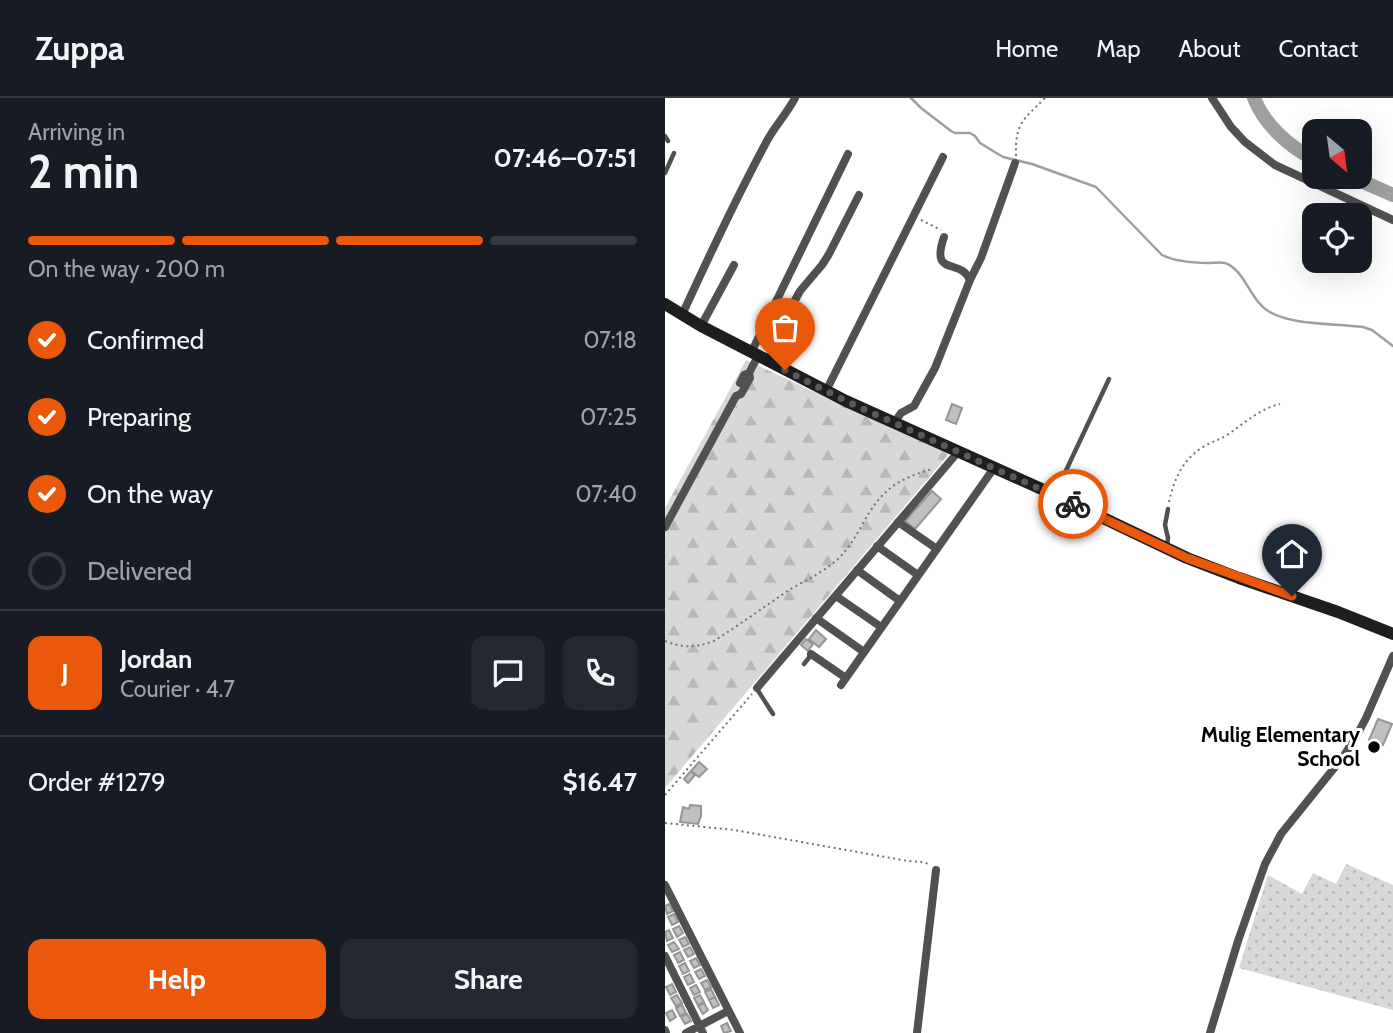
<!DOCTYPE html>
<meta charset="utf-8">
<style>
body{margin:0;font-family:Cabin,sans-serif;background:#242831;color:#f1f3f6;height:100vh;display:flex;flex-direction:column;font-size:26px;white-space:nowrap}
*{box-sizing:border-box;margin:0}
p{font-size:23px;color:#9ea1a6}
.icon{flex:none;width:38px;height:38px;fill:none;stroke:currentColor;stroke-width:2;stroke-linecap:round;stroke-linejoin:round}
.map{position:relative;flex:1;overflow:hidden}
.details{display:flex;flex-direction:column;background:#171b24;width:665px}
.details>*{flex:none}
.needle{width:46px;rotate:151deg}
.tools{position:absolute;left:637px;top:21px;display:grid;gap:14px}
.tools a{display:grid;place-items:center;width:70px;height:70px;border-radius:14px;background:#171b24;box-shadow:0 7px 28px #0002;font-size:35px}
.pin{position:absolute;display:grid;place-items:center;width:60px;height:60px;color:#fff;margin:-72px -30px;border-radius:50% 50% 50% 0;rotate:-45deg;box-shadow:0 0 7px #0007}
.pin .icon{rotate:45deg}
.courier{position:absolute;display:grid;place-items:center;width:70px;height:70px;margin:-35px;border:5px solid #ea580c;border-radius:50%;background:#fff;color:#222;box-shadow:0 2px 9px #0007}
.overview em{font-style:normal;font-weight:700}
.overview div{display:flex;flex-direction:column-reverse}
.overview{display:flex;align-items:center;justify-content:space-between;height:119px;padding:0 28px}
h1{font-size:46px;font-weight:700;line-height:52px}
.bar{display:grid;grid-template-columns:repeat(4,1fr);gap:10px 7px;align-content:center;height:84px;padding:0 28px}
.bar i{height:9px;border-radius:5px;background:#363941}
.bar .on{background:#ea580c}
.bar p{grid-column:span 4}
.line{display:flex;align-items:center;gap:18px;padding:0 28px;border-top:2px solid #363941}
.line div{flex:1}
.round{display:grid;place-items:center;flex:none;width:74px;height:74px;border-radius:14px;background:#242831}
ol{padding:0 28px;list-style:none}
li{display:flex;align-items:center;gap:21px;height:77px}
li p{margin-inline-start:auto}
li .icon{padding:7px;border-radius:50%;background:#ea580c;color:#fff;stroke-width:4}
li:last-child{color:#9ea1a6}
li i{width:38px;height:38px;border:4px solid #363941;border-radius:50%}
.action{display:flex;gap:14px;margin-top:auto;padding:14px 28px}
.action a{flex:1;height:80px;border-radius:14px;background:#ea580c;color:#fff;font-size:28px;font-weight:700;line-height:80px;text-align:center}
.action a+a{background:#242831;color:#f1f3f6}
header{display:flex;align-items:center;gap:42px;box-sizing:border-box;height:98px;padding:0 35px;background:#171b24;border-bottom:2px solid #363941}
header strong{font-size:33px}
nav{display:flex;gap:38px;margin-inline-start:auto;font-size:24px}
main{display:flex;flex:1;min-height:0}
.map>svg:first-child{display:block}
</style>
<header>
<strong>Zuppa</strong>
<nav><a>Home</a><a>Map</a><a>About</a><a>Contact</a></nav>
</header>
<main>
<section class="details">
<div class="overview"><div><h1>2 min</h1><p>Arriving in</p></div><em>07:46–07:51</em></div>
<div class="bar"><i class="on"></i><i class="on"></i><i class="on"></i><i></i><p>On the way · 200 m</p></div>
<ol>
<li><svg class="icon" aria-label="check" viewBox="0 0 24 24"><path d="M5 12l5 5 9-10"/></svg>Confirmed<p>07:18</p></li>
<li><svg class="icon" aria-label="check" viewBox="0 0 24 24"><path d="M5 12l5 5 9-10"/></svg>Preparing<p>07:25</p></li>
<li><svg class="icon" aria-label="check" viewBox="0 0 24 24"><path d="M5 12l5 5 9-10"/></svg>On the way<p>07:40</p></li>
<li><i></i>Delivered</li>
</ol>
<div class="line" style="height:126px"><b class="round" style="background:#ea580c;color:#fff">J</b><div><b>Jordan</b><p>Courier · 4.7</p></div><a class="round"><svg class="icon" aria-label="chat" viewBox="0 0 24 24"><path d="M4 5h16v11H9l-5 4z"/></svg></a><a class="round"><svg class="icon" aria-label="phone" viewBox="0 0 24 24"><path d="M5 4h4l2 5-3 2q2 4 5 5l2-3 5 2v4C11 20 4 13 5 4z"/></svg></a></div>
<div class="line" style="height:91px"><div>Order #1279</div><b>$16.47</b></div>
<div class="action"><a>Help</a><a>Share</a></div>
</section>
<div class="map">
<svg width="728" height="935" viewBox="0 0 728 935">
<defs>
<pattern id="grass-dots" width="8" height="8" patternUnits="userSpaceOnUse" patternTransform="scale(1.75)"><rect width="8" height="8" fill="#d8d8d8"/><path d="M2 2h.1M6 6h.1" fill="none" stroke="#b8b8b8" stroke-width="1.8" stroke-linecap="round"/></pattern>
<pattern id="forest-firs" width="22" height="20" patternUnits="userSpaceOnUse" patternTransform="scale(1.75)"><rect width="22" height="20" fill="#d8d8d8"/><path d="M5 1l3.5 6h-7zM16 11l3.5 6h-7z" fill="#b8b8b8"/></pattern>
</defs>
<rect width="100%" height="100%" fill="#fff"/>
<path fill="url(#grass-dots)" d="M681,766L728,787V912L574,870L603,777L637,796L648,775L671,786Z"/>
<path fill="url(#forest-firs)" d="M81,262L284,356L0,690V410Z"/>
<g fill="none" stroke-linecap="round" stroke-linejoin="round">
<path stroke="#9f9f9f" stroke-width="2.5" d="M246,0L256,10L286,33L290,35H305L310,38L315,45L338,59L367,66L431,89L497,157C511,164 528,165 544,165C549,165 555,164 560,165C579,171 586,203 603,213C627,228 669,225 698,229L707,232L728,248"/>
<path stroke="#9f9f9f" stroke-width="14" d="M589,0C599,26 624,49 649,61
M687,79L728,97"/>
</g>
<path fill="#c0c0c0" stroke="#959595" stroke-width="2" d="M287,306L297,310L291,326L281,322Z
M267,393L276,401L250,431L240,423Z
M397,418L405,423L398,436L390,432Z
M151,532L161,541L154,549L144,541Z
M141,541L148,546L143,553L136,547Z
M713,621L727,626L718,647L704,642Z
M34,664L42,671L34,679L26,673Z
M26,673L30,677L23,685L19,681Z
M25,707L36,708V718L33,726L15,724L18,709L24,711Z
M4,806L8,813L2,816L0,808Z
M9,816L13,824L7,827L3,819Z
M14,828L18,835L12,839L8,831Z
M4,832L8,840L2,843L0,834Z
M20,839L24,846L18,849L14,842Z
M9,844L14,851L7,854L3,847Z
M25,849L29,856L23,859L19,852Z
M15,854L19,862L13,865L9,857Z
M31,860L35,867L29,870L25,863Z
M20,865L24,873L18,876L14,868Z
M36,871L40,878L34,881L30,874Z
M25,876L29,884L23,887L19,879Z
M42,882L46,889L40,892L36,885Z
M7,886L11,894L5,897L1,889Z
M31,887L35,894L29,897L25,890Z
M46,891L50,899L44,902L40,894Z
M12,897L17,905L11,908L6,900Z
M35,897L39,904L33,907L29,900Z
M50,899L54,907L48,910L44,902Z
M39,905L43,912L38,916L33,908Z
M17,907L21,915L15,918L11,910Z
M7,912L11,919L5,923L1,915Z
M22,916L26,923L20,926L16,919Z
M62,925L66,933L59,935L56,928Z"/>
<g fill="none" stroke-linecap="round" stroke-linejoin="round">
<path stroke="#737373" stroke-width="2" stroke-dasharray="2 3.5" stroke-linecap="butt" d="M351,58C350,25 358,22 380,0
M256,122L276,132
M504,404C509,382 517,362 538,349C546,344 554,342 562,337C580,325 594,311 615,306
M0,543C17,550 31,550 49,543C74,527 99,509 124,492C141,482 159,474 174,460C184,450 191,438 198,425C217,392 230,382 267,371
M0,697L87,596
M0,725L69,732L243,763L259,764L265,767"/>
<path stroke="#515151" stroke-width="4.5" d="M0,38L3,43
M0,75L9,55
M390,396L444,281
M502,448L503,440L500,427L503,411
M139,566L146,557
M92,591L108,616"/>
<path stroke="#515151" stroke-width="8" d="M547,0L566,29L580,44L610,67L728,122
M279,139C265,180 295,159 305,182
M17,217C44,158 72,98 103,41C111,27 122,15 130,0
M36,228L69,167
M86,255L183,56
M103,264L129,204L135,193L157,167L164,156L194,97
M75,285L79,277L84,275
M81,287L85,280L84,275L93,258
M161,293L278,59
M229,325L236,315L249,308L270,270L305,182L316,160L350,65
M233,424L272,451
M0,429L71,298L76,296L80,289
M212,448L253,477
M192,472L235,503
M171,498L216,529
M151,520L199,554
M146,556L181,580
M176,587L329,370
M92,590L293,354
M0,787L75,935
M0,858L38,935
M0,932L1,935
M21,935L63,913
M252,935L271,772
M545,935L573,843L600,766L616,736L678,659L691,639L701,620L728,558"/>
<path stroke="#1e1e1e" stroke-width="12" d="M0,206L36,228L181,303L390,397L522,460L574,480L673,514L728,536"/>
</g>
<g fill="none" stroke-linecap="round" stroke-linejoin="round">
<path stroke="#595959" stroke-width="7" stroke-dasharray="0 12.6" d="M120,272L181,303L408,406"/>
<path stroke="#ea580c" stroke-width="9" d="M408,406L522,460L627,498"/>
</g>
<circle fill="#000" stroke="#fff" stroke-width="2.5" cx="709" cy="649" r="7"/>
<g text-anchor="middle" stroke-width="6" stroke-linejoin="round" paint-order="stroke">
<g font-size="21" font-weight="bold" fill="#000" stroke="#fff" text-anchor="end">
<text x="695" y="644">Mulig Elementary<tspan x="695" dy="24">School</tspan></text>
</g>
</g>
</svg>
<div class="tools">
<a><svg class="needle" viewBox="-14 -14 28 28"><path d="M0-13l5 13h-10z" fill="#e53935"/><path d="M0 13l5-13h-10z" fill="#9ea1a6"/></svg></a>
<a><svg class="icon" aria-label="locate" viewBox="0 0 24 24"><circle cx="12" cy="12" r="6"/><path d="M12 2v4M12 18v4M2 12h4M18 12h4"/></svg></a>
</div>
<div class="pin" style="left:120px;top:272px;background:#ea580c"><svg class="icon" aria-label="bag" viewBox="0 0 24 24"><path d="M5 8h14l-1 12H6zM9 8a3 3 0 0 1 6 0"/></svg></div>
<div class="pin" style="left:627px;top:498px;background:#1f2937"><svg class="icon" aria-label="home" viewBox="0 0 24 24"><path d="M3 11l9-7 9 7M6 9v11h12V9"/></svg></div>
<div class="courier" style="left:408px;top:406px"><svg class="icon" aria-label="bike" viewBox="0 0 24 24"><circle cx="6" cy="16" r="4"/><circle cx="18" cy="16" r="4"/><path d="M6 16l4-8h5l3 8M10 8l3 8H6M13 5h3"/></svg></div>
</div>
</main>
